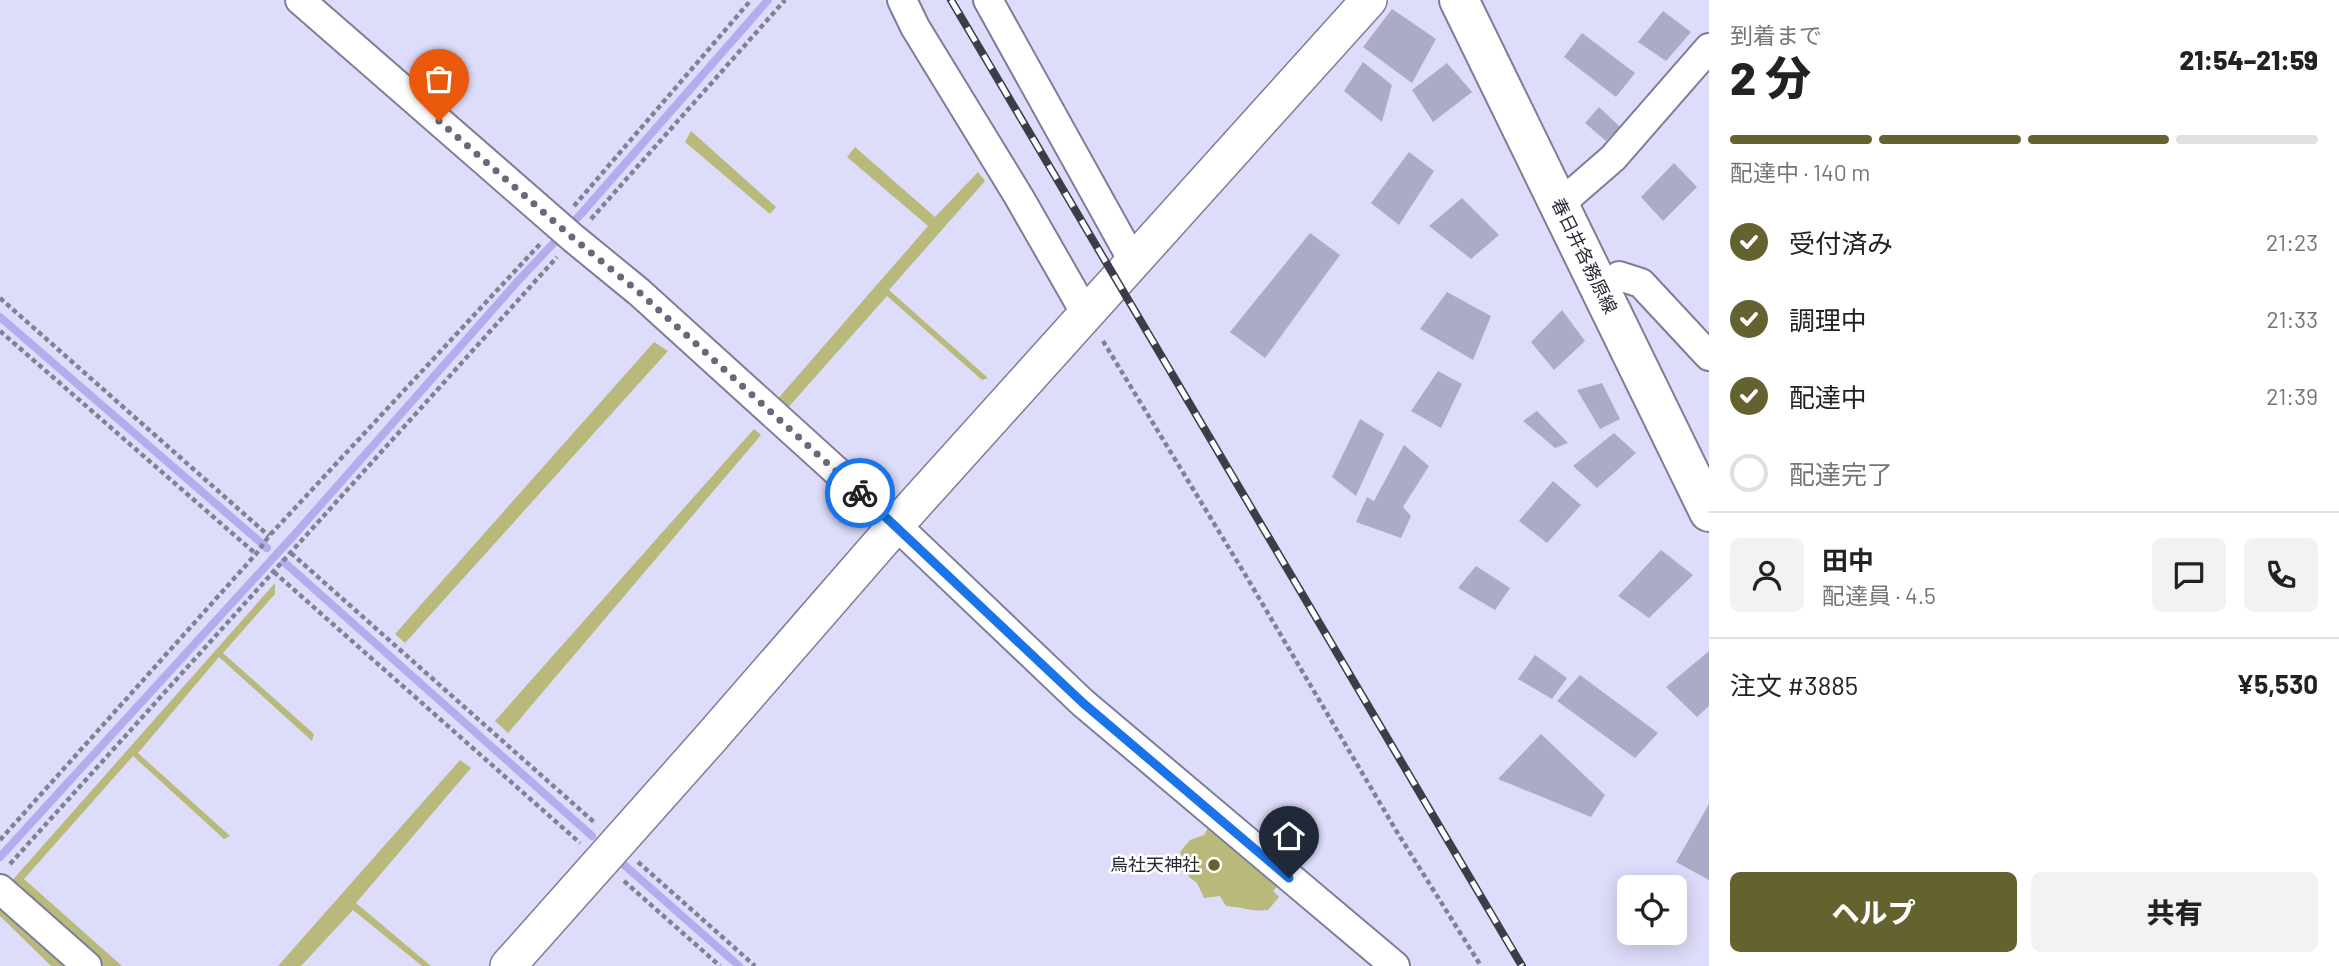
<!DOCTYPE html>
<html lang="ja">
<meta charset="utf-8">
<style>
body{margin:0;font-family:Barlow,"Noto Sans JP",sans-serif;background:#f2f2f2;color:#222;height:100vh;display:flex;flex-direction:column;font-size:26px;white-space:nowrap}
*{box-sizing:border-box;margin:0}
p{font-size:23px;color:#767676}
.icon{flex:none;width:38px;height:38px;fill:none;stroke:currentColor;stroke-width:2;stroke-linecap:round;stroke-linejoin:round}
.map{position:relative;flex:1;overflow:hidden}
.drawer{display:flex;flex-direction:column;background:#fff;width:630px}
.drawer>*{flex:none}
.buttons{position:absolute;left:1617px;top:875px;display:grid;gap:14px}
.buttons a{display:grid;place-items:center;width:70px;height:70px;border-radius:10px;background:#fff;box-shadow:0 4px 18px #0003;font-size:35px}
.pin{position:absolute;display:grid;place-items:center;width:60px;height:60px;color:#fff;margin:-72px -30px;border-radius:50% 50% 50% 0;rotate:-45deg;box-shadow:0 0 7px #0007}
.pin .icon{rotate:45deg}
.courier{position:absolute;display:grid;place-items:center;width:70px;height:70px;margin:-35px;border:5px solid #1a73e8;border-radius:50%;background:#fff;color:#222;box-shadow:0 2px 9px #0007}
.headline em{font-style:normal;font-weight:800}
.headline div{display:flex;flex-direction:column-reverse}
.headline{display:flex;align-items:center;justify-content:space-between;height:119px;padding:0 21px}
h1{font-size:46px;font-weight:800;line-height:52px}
.bar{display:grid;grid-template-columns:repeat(4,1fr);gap:10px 7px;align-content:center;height:84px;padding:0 21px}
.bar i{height:9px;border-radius:5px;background:#e0e0e0}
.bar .active{background:#646330}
.bar p{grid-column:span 4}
.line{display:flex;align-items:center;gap:18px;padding:0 21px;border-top:2px solid #e0e0e0}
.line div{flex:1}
.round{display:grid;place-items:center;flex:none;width:74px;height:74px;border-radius:10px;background:#f2f2f2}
ol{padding:0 21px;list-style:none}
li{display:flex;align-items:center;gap:21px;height:77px}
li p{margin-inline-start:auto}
li .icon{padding:7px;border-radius:50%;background:#646330;color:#fff;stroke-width:4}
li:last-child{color:#767676}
li i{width:38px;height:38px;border:4px solid #e0e0e0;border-radius:50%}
.action{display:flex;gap:14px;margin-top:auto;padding:14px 21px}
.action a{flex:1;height:80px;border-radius:10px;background:#646330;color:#fff;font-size:28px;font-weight:800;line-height:80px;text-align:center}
.action a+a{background:#f2f2f2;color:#222}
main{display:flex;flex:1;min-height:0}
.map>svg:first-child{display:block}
</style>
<main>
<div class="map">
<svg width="1709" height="966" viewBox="0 0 1709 966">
<rect width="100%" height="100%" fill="#ddddfb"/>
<path fill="#b9b97b" d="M691,131L776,207L770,214L685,142Z
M855,147L935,217L978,172L985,181L889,290L988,378L982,380L887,296L785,411L775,402L928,226L847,157Z
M654,342L668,351L405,643L395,634Z
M754,429L761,435L508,733L495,721Z
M275,583V594L223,653L314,734L312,741L219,657L138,753L230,836L224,839L133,756L24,879L122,966H104L9,884Z
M460,760L471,768L356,903L431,966H422L353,910L301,966H278Z
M1209,827L1246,852L1251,863L1265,865L1268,877L1281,882L1273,891L1279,897L1268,910C1253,912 1241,907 1226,906L1220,896L1204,898L1197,883L1189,877L1180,852L1190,840L1204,835Z
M0,906L71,966H51L0,916Z"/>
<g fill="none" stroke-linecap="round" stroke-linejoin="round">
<path stroke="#b1aeed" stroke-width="8" d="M0,317L267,548
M284,562L592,836
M0,857L296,533L517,282L581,214L768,0
M622,863L739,966"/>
</g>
<path fill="#abaac7" d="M1392,9L1436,39L1412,83L1363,47Z
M1663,11L1691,32L1666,61L1638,42Z
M1582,33L1635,73L1616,97L1564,57Z
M1363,62L1392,85L1382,122L1344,91Z
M1447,63L1472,92L1433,122L1412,90Z
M1599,107L1620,127L1606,141L1585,123Z
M1409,152L1434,171L1399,225L1371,203Z
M1674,163L1697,187L1663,221L1641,197Z
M1462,198L1499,235L1471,259L1429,226Z
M1310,233L1340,255L1265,358L1230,332Z
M1447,292L1491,316L1473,360L1420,329Z
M1562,310L1585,341L1554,370L1531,342Z
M1438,371L1462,384L1441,428L1411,411Z
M1602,383L1620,419L1600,429L1577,390Z
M1537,411L1568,443L1555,448L1523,421Z
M1360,419L1384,434L1356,496L1332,477Z
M1614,433L1636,453L1597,488L1573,466Z
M1404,445L1429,466L1403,507L1411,516L1401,538L1356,522L1367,497L1374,501Z
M1553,481L1581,505L1547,543L1519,521Z
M1661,550L1693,575L1649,618L1618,596Z
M1476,566L1510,588L1495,610L1458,588Z
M1709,651V706L1697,717L1666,687Z
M1535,655L1567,678L1552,699L1518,679Z
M1580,675L1658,733L1635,758L1557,701Z
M1541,734L1605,795L1591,817L1498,779Z
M1709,804V880L1676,862Z"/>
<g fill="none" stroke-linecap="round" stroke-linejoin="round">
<g stroke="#7d7d97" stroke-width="32">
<path id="minor" d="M300,0L573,238L639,292L896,525L1083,703L1395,966
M902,0L915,27L1019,197L1086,314
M988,0L1133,261
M1559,205L1613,158L1709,48
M1600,290L1619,276L1641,283L1709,356
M0,889L87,966"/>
</g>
<g stroke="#7d7d97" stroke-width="38">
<path id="tertiary" d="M508,966L709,740L896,525L1369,0"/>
</g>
<g stroke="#7d7d97" stroke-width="42">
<path id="primary" d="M1459,0L1709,512"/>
</g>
<path stroke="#818196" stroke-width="4.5" stroke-dasharray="5 3.5" stroke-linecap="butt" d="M574,206L751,0
M591,219L785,0
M0,298L269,536
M0,331L256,554
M1103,341L1246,576L1397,832L1481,966
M291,553L595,823
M274,572L580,843
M0,840L256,554L269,536L540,244
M638,862L755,966
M10,864L557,257
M624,881L720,966"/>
<use href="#minor" stroke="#fff" stroke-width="28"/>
<use href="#tertiary" stroke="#fff" stroke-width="35"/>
<use href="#primary" stroke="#fff" stroke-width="38"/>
<g stroke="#3d3d4a" stroke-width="8">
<path id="rail" d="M951,0L1522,966"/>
</g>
<use href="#rail" stroke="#fff" stroke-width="5" stroke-dasharray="16" stroke-linecap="butt"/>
</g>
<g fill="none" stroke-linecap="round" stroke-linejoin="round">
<path stroke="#68687a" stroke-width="7" stroke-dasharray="0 12.6" d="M439,121L573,238L639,292L860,493"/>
<path stroke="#1a73e8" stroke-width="9" d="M860,493L1083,703L1289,878"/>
</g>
<circle fill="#646330" stroke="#fff" stroke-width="2.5" cx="1214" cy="865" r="7"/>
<g text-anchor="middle" stroke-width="5" stroke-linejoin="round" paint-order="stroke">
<g font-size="18" fill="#292934" stroke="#fff">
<text transform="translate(1584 256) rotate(64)" y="6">春日井各務原線</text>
</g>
<g font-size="18" fill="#292934" stroke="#fff" text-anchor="end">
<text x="1200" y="871">烏社天神社</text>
</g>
</g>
</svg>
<div class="buttons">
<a><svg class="icon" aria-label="locate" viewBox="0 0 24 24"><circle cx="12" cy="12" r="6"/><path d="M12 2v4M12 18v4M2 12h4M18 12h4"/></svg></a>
</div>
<div class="pin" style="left:439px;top:121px;background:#ea580c"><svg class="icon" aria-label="bag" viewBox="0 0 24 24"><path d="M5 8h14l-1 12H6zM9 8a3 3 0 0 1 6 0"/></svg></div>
<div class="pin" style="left:1289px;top:878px;background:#1f2937"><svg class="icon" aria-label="home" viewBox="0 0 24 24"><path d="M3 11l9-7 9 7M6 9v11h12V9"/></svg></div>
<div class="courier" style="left:860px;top:493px"><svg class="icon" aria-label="bike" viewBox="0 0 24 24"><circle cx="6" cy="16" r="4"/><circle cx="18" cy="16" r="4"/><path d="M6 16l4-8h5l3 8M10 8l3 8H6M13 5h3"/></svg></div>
</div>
<section class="drawer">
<div class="headline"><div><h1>2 分</h1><p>到着まで</p></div><em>21:54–21:59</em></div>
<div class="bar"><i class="active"></i><i class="active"></i><i class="active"></i><i></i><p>配達中 · 140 m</p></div>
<ol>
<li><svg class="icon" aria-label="check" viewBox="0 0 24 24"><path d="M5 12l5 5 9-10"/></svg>受付済み<p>21:23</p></li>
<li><svg class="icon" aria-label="check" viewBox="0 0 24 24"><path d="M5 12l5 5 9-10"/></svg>調理中<p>21:33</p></li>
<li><svg class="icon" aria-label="check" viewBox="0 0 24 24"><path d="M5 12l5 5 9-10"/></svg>配達中<p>21:39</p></li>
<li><i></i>配達完了</li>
</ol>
<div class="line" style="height:126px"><a class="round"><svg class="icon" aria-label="person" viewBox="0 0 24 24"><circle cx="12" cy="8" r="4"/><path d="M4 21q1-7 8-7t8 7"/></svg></a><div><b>田中</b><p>配達員 · 4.5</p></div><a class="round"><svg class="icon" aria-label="chat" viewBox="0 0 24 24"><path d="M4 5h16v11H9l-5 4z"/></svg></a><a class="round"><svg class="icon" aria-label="phone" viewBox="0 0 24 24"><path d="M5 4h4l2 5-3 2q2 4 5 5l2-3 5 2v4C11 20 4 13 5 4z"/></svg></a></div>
<div class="line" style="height:91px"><div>注文 #3885</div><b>¥5,530</b></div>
<div class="action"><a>ヘルプ</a><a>共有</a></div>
</section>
</main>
